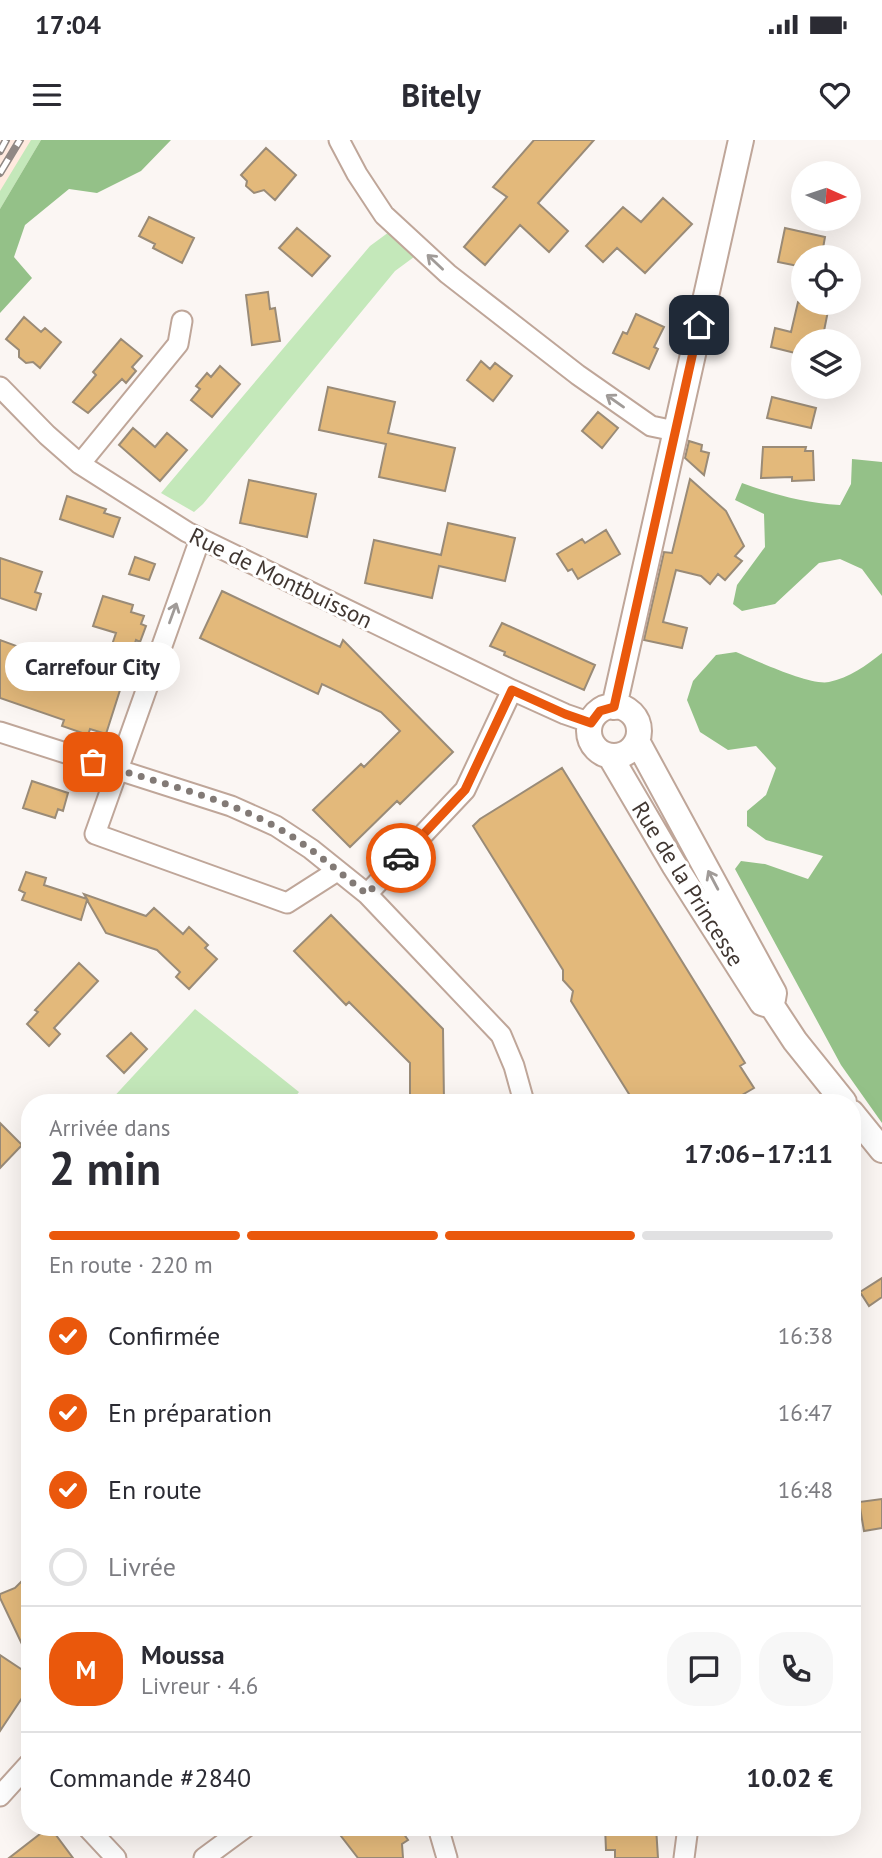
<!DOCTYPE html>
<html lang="fr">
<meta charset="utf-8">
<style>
body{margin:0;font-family:"PT Sans",sans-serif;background:#f7f7f7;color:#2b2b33;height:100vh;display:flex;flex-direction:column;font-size:26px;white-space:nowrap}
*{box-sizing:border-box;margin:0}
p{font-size:23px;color:#7c7c81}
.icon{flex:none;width:38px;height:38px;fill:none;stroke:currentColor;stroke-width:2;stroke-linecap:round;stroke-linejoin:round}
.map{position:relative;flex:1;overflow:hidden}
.panel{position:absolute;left:21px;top:954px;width:840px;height:742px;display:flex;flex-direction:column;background:#fff;border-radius:28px;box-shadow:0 7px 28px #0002}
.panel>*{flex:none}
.needle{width:46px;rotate:93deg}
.fabs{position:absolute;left:791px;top:21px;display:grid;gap:14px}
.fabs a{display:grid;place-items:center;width:70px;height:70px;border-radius:50%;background:#fff;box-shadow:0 7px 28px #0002;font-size:35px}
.pin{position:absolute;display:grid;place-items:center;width:60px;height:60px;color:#fff;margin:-30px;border-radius:14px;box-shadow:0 4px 10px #0006}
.courier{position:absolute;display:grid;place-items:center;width:70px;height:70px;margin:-35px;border:5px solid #ea580c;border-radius:50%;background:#fff;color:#222;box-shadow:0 2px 9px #0007}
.bubble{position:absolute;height:49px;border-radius:24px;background:#fff;box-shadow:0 7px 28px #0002;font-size:23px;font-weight:600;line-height:49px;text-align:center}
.overview em{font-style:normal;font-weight:600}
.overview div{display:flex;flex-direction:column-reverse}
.overview{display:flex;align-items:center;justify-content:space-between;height:119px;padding:0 28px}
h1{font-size:46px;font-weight:600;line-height:52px}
.bar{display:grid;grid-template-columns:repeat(4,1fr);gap:10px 7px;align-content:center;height:84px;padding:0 28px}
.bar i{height:9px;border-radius:5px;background:#e1e1e2}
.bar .selected{background:#ea580c}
.bar p{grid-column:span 4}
.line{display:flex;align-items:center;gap:18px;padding:0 28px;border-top:2px solid #e1e1e2}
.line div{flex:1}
.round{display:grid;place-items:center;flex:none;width:74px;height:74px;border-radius:28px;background:#f7f7f7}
ol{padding:0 28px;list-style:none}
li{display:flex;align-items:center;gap:21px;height:77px}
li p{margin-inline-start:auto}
li .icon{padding:7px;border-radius:50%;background:#ea580c;color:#fff;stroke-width:4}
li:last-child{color:#7c7c81}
li i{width:38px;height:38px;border:4px solid #e1e1e2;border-radius:50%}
.status{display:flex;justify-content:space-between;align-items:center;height:49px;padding:0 35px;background:#fff;direction:ltr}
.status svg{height:19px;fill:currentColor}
header{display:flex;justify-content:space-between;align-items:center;height:91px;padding:0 28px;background:#fff;font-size:32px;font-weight:600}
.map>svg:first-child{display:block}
</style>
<div class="status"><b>17:04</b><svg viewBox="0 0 49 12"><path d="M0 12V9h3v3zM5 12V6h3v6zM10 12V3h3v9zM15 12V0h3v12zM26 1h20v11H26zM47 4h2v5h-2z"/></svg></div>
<header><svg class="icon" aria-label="menu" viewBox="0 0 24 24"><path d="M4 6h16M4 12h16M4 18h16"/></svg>Bitely<svg class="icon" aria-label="heart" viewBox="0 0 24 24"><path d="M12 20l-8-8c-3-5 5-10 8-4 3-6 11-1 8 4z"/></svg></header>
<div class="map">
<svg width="882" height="1718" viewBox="0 0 882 1718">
<rect width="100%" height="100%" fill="#fbf6f3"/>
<path fill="#ffeadf" d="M0,0H41L0,69Z"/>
<path fill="#c4e8ba" d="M31,0H41L0,69V51Z
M389,92L414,117L395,131L203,364L194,372L161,353L370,106Z
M195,869L299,952L291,962H109Z"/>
<path fill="#94c188" d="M41,0H171L141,31L97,53L69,49L25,85L14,117L32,138L0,173V69Z
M852,319L882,322V456L862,429L840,419L819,423L775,464L742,471L733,464L737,445L765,407L764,374L735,360L742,343C776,355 803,363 840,365L851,344Z
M736,512C755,520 810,546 829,542C849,538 867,525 882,513V983L841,925L735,729L741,721L765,724L808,739L823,716L766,700L747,686V671L766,655L776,628L756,606L728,610L700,592L687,560L693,541L716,515Z"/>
<path fill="#e3b97b" stroke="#9a8b77" stroke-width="2" d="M534,0H594L538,63L568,91L549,112L520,85L485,125L464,107L507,57L493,47Z
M266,8L296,35L275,60L264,50L254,53L246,46L247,41L241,35Z
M663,58L692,84L645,133L617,108L603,122L586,106L623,67L641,82Z
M149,77L194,98L182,123L153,108L155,104L139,96Z
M297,88L330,116L312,136L279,108Z
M785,88L825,97L822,114L810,111L809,117H803V127L778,122Z
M268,152L270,169L275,168L280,201L252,205L246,155Z
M798,162L828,171L822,201H803V215L771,207L775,188L791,192Z
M636,174L664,187L654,207L658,209L649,229L613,213L623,192L627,194Z
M24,177L41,192L45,188L61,202L40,228L33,222L26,223L19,217V210L6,199Z
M121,199L142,216L132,227L136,231L126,243L122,239L88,273L73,262L96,235L93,232Z
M481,221L490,229L495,223L512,236L493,261L467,240Z
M220,226L240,244L212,277L191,260L200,249L196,246L207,233L211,237Z
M328,247L395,262L388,293L455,308L445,351L379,337L386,304L319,290Z
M772,257L816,268L811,288L767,278Z
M598,272L618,288L602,308L582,291Z
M133,288L155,307L167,293L187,310L160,341L119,305Z
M689,301L702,305L701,311L709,313L704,335L685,318Z
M763,307H806L805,311H813L814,340L792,341V337L761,338Z
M690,339L726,371L744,406L735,416L742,421L725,440L718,434L710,444L701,436L676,430L663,482L687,488L682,508L644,500L664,412L672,413Z
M249,340L316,354L307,397L240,383Z
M67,356L106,369L104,373L120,378L113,397L60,379Z
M448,383L515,398L505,441L439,426L432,458L365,443L374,400L441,415Z
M606,390L620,414L578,439L572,429L568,431L557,414L582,399L585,403Z
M135,417L155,424L149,440L129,434Z
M0,418L42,432L35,452L41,454L36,470L0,458Z
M222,451L340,507L343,500L453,612L400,664L397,661L350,707L313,670L361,624L364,627L400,591L381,572L322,544L318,554L200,498Z
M103,456L133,465L131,472L144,476L141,484L146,486L140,502L136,500L106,594L90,589L88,595L62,586L64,580L0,558V500L57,521L102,534L116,493L93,486Z
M502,483L595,525L584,550L504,515L505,512L490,506Z
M562,628L745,923L740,926L754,948L730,962H634L571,861L573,851L563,840V830L473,686L480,679Z
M32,641L68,653L63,671L58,669L55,678L23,668Z
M26,732L46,738L44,745L87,759L84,754L146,776L154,768L183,794L189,787L208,805L205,808L217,819L189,849L176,837L180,832L157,810L106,793L87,760L81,780L22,760L25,753L19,750Z
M331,775L443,889L444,962H410V923L349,862L346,865L294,811Z
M79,823L98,841L54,888L60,894L49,906L27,884L38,872L35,870Z
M131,893L147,909L124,933L107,916Z
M0,983L22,1005L0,1028Z
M882,1138V1157L869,1166L860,1152Z
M882,1359V1388L864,1391L859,1362Z
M30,1433V1521L0,1458V1454L15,1448Z
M0,1515L30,1535V1546L0,1591Z
M50,1687L73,1718H9L49,1687Z
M334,1687H399L408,1700L402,1704L403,1718H358Z
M605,1687H656L658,1718H615V1710H606Z"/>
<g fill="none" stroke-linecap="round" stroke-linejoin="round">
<g stroke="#bfa699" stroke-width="23">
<path id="minor" d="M339,0L357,34L384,75L448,134L578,235L651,286L675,291
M0,247L47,295L80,324L187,392L512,550L565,574L591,583
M80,324L178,204L182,181
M200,399L95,694L287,763L337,731
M0,592L231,666L276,686L311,709L367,754L501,895L514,926L524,962
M367,754L465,650L512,550
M0,1656L29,1624
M87,1687L116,1718
M438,1687L447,1718
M204,1718L246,1687
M684,1718L688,1687"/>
</g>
<g stroke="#bfa699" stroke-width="28">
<path id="tertiary" d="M589 591a25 25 0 1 1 50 0a25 25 0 1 1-50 0Z
M614,567L741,0
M637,601L774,853L773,859
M610,616L674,725L762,863L772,866L795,901L844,962
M852,973L882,1010"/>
</g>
<use href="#minor" stroke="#fff" stroke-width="19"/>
<use href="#tertiary" stroke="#fff" stroke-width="24"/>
<g stroke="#908884" stroke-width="8">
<path id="rail" d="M0,11L6,0
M0,33L20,0"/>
</g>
<use href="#rail" stroke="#fff" stroke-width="5" stroke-dasharray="16" stroke-linecap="butt"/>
</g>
<defs><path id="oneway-shaft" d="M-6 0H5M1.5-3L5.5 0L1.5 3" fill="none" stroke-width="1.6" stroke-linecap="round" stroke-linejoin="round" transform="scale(1.75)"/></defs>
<g stroke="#a09b98">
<use href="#oneway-shaft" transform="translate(435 122) rotate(-137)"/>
<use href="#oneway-shaft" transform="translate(615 261) rotate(-145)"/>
<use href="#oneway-shaft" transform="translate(173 473) rotate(-70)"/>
<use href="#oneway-shaft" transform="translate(713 740) rotate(-118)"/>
</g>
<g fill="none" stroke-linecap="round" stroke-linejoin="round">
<path stroke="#827a76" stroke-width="7" stroke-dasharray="0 12.6" d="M93,622C152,641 223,657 276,687C309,705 337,731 367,754L401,718"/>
<path stroke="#ea580c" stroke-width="9" d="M401,718L465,650L512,550L565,574L591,583L600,571L614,567L699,185"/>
</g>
<g text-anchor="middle" stroke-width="6" stroke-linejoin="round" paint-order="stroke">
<g font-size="23" fill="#413732" stroke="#fff">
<text transform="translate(281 438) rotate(26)" y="8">Rue de Montbuisson</text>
<text transform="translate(688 744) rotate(58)" y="8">Rue de la Princesse</text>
</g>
</g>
</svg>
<div class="fabs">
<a><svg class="needle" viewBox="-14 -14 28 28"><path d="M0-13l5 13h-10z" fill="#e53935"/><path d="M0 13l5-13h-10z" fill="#7c7c81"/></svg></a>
<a><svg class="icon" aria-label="locate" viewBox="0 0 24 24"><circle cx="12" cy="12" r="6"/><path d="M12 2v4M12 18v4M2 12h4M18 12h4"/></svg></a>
<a><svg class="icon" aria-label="layers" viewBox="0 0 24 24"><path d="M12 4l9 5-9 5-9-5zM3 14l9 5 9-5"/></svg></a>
</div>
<div class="pin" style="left:93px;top:622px;background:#ea580c"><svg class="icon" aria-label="bag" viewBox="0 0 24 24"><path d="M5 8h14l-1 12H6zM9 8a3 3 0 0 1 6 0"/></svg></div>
<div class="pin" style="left:699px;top:185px;background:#1f2937"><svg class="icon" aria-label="home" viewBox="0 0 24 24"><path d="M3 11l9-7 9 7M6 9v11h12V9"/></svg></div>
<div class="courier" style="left:401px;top:718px"><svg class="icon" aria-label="car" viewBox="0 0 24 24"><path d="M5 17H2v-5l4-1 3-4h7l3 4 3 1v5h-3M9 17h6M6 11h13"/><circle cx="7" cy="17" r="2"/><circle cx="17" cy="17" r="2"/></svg></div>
<div class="bubble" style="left:5px;top:502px;width:175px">Carrefour City</div>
<section class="panel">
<div class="overview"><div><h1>2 min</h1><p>Arrivée dans</p></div><em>17:06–17:11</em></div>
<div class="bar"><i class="selected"></i><i class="selected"></i><i class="selected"></i><i></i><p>En route · 220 m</p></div>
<ol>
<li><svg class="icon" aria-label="check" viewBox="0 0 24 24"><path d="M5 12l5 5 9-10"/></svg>Confirmée<p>16:38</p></li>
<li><svg class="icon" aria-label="check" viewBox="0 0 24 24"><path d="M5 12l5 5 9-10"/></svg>En préparation<p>16:47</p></li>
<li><svg class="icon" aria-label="check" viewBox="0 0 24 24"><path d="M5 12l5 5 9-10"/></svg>En route<p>16:48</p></li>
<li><i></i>Livrée</li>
</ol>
<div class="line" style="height:126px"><b class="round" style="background:#ea580c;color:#fff">M</b><div><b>Moussa</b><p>Livreur · 4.6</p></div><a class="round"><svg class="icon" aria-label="chat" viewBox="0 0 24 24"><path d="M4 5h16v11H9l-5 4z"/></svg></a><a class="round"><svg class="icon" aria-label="phone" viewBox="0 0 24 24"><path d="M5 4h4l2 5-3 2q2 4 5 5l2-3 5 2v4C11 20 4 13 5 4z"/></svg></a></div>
<div class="line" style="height:91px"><div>Commande #2840</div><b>10.02 €</b></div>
</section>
</div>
